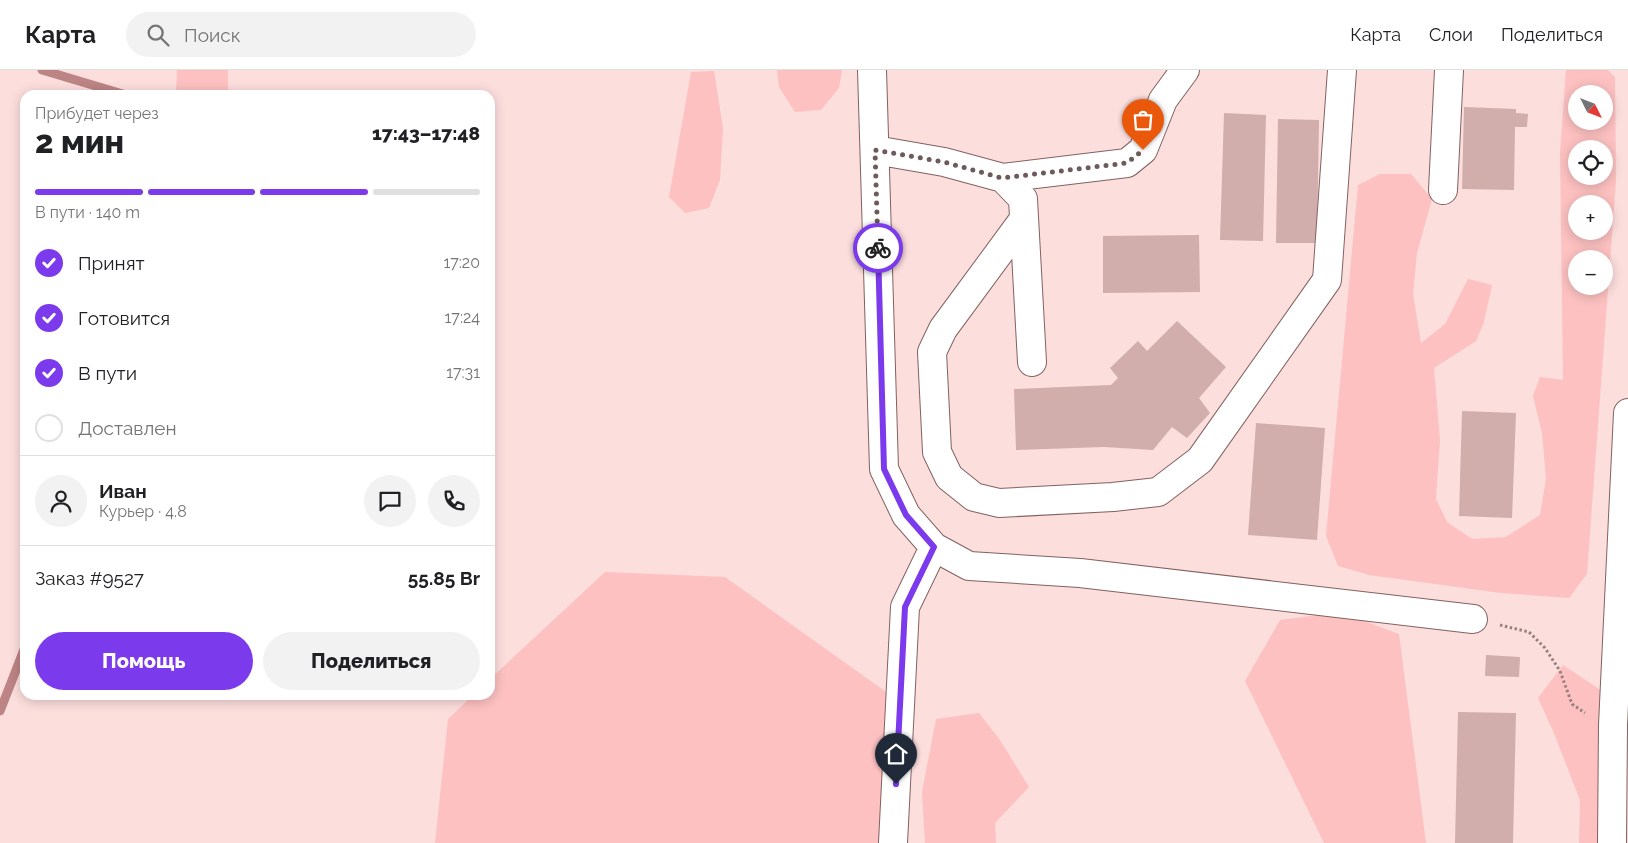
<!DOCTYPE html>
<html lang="ru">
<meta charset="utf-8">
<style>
body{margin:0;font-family:Raleway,sans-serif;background:#f2f2f2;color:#202124;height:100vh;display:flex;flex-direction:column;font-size:19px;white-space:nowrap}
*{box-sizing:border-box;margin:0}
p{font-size:16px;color:#757577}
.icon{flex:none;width:28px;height:28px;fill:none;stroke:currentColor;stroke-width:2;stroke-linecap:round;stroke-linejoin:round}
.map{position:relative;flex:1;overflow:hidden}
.sheet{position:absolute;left:20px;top:20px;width:475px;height:610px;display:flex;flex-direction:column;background:#fff;border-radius:15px;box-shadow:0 2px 12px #0003}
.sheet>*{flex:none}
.needle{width:32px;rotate:132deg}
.buttons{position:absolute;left:1568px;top:15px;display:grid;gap:10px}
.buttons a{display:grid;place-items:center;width:45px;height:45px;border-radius:50%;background:#fff;box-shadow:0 2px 12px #0003;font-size:25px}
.pin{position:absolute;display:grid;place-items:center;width:42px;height:42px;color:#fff;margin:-51px -21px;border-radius:50% 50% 50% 0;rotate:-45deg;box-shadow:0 0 5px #0007}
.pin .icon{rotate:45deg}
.courier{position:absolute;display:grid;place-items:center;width:50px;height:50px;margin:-25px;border:4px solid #7c3aed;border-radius:50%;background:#fff;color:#222;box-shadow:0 1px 6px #0007}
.summary em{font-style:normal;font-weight:800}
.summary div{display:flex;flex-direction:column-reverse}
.summary{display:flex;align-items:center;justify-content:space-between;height:85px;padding:0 15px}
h1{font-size:32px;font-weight:800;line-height:38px}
.bar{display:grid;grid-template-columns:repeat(4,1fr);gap:8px 5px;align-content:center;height:60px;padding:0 15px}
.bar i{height:6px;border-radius:4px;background:#e0e0e0}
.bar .selected{background:#7c3aed}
.bar p{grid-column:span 4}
.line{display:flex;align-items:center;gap:12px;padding:0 15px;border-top:1px solid #e0e0e0}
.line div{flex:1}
.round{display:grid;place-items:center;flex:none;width:52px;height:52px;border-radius:26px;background:#f2f2f2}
ol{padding:0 15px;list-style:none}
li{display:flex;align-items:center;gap:15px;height:55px}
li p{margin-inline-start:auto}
li .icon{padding:5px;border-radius:50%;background:#7c3aed;color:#fff;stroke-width:4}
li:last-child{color:#757577}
li i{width:28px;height:28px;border:2px solid #e0e0e0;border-radius:50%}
.action{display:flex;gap:10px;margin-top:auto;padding:10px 15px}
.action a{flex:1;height:58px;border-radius:30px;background:#7c3aed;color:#fff;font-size:20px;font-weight:800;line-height:58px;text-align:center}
.action a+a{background:#f2f2f2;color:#202124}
header{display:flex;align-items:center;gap:30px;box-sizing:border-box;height:70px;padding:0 25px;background:#fff;border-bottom:1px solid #e0e0e0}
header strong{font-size:24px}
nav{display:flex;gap:28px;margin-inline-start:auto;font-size:18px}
.search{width:350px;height:45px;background:#f2f2f2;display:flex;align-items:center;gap:12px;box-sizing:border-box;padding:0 18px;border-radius:28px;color:#757577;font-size:19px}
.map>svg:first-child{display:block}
</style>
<header>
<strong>Карта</strong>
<div class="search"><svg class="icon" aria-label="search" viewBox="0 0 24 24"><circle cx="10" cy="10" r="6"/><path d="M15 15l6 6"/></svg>Поиск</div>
<nav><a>Карта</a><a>Слои</a><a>Поделиться</a></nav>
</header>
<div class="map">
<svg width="1628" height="773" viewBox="0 0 1628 773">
<rect width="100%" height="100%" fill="#fcdedd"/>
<path fill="#fdc1c1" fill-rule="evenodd" d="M177,0H228V25H176Z
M777,0H842L839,18L821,40L795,42L779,17Z
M1566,0H1608L1615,7L1616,111L1587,504L1569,528L1501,523L1369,505L1338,496L1326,466L1358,115L1380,104H1411L1432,129L1417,183L1413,224L1421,273L1445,254L1468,209L1492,215L1484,252L1476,271L1434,298L1440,370L1436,429L1447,452L1472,469L1506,467L1540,445L1546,409L1542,363L1533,326L1540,307L1563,310L1560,83ZM1576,24H1604V51H1576ZM1576,79H1604V106H1576ZM1576,134H1604V161H1576ZM1576,189H1604V216H1576Z
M714,1L723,58L720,110L709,138L685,143L669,127L691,2Z
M605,502L725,507L896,629L889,773H435L448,649L473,625H490V609Z
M1340,542L1399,564L1426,773H1324L1245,611L1280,550Z
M1563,595L1602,621V773H1579L1580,730L1553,661L1538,628Z
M979,643L1000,670L1029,717L995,753L996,773H925L922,722L936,649Z"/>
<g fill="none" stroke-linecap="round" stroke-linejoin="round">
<path stroke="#bd8485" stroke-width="9" d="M42,0L126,25
M0,641L25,577"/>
</g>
<path fill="#d1adac" d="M1464,37L1516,39V43L1528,44L1527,57H1515L1514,120L1462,119Z
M1224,43L1266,45L1263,171L1220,170Z
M1278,49L1319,50L1317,173H1276Z
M1199,165L1200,222L1103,223V166Z
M1177,251L1226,297L1199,328L1210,343L1187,368L1172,357L1153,380L1104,377L1016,380L1014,319L1111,315L1118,308L1110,298L1138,271L1147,281Z
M1462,341L1516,343L1512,448L1459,446Z
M1256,353L1325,358L1317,470L1248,465Z
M1486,585L1520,587L1519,607L1485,606Z
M1458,642L1516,643L1513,773H1455Z"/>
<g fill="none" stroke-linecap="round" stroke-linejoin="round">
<g stroke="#826161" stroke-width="30">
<path id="minor" d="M872,0L884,399L906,445L934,477L969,496L1080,503L1473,549
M875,80L944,92L1003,108L1023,129L1032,292
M1003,108L1127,93L1143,80L1163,30L1185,0
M1443,120L1449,0
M1024,149L943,259L932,282L937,382L949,407L974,427L999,433L1113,427L1158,422L1200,390L1327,210L1342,0
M893,773L905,537L934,477
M1612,773L1613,655L1628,343"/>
</g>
<path stroke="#978180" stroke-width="3" stroke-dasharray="2.5 2.5" stroke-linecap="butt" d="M1500,555L1529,562L1545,578L1560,601L1572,634L1585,643"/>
<use href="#minor" stroke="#fff" stroke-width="28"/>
</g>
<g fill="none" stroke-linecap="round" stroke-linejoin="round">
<path stroke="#6d5a5a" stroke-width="5" stroke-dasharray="0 9" d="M878,178L875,80L944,92L1002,108L1127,93L1143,80"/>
<path stroke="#7c3aed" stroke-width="6" d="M878,178L884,399L906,445L934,477L905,537L896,714"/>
</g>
</svg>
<div class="buttons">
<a><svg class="needle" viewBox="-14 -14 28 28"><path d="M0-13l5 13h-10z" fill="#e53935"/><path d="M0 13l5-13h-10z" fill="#757577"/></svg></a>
<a><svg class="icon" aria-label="locate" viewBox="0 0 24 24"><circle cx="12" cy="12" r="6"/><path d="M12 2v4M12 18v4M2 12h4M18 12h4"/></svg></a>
<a>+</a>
<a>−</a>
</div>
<div class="pin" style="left:1143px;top:80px;background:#ea580c"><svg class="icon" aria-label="bag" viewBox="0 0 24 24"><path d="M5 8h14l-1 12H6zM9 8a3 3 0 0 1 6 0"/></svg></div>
<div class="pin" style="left:896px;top:714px;background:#1f2937"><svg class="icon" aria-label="home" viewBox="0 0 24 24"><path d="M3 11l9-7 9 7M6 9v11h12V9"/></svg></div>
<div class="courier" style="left:878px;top:178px"><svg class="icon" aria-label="bike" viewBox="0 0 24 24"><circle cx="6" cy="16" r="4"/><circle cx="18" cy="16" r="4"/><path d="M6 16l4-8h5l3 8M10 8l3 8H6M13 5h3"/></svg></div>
<section class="sheet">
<div class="summary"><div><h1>2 мин</h1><p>Прибудет через</p></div><em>17:43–17:48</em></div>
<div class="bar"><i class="selected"></i><i class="selected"></i><i class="selected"></i><i></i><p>В пути · 140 m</p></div>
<ol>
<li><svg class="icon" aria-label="check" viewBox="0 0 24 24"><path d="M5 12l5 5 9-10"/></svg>Принят<p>17:20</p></li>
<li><svg class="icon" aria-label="check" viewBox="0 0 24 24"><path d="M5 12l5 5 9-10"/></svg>Готовится<p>17:24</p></li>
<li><svg class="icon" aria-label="check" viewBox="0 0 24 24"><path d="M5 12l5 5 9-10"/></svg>В пути<p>17:31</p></li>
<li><i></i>Доставлен</li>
</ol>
<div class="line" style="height:90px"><a class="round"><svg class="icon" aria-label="person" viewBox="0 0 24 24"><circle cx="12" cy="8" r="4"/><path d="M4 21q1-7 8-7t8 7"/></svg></a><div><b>Иван</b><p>Курьер · 4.8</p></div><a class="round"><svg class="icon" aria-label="chat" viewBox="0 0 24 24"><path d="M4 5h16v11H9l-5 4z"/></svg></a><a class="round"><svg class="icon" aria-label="phone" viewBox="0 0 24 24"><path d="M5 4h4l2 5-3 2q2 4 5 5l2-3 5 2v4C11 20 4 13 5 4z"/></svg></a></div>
<div class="line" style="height:65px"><div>Заказ #9527</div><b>55.85 Br</b></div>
<div class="action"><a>Помощь</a><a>Поделиться</a></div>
</section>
</div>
